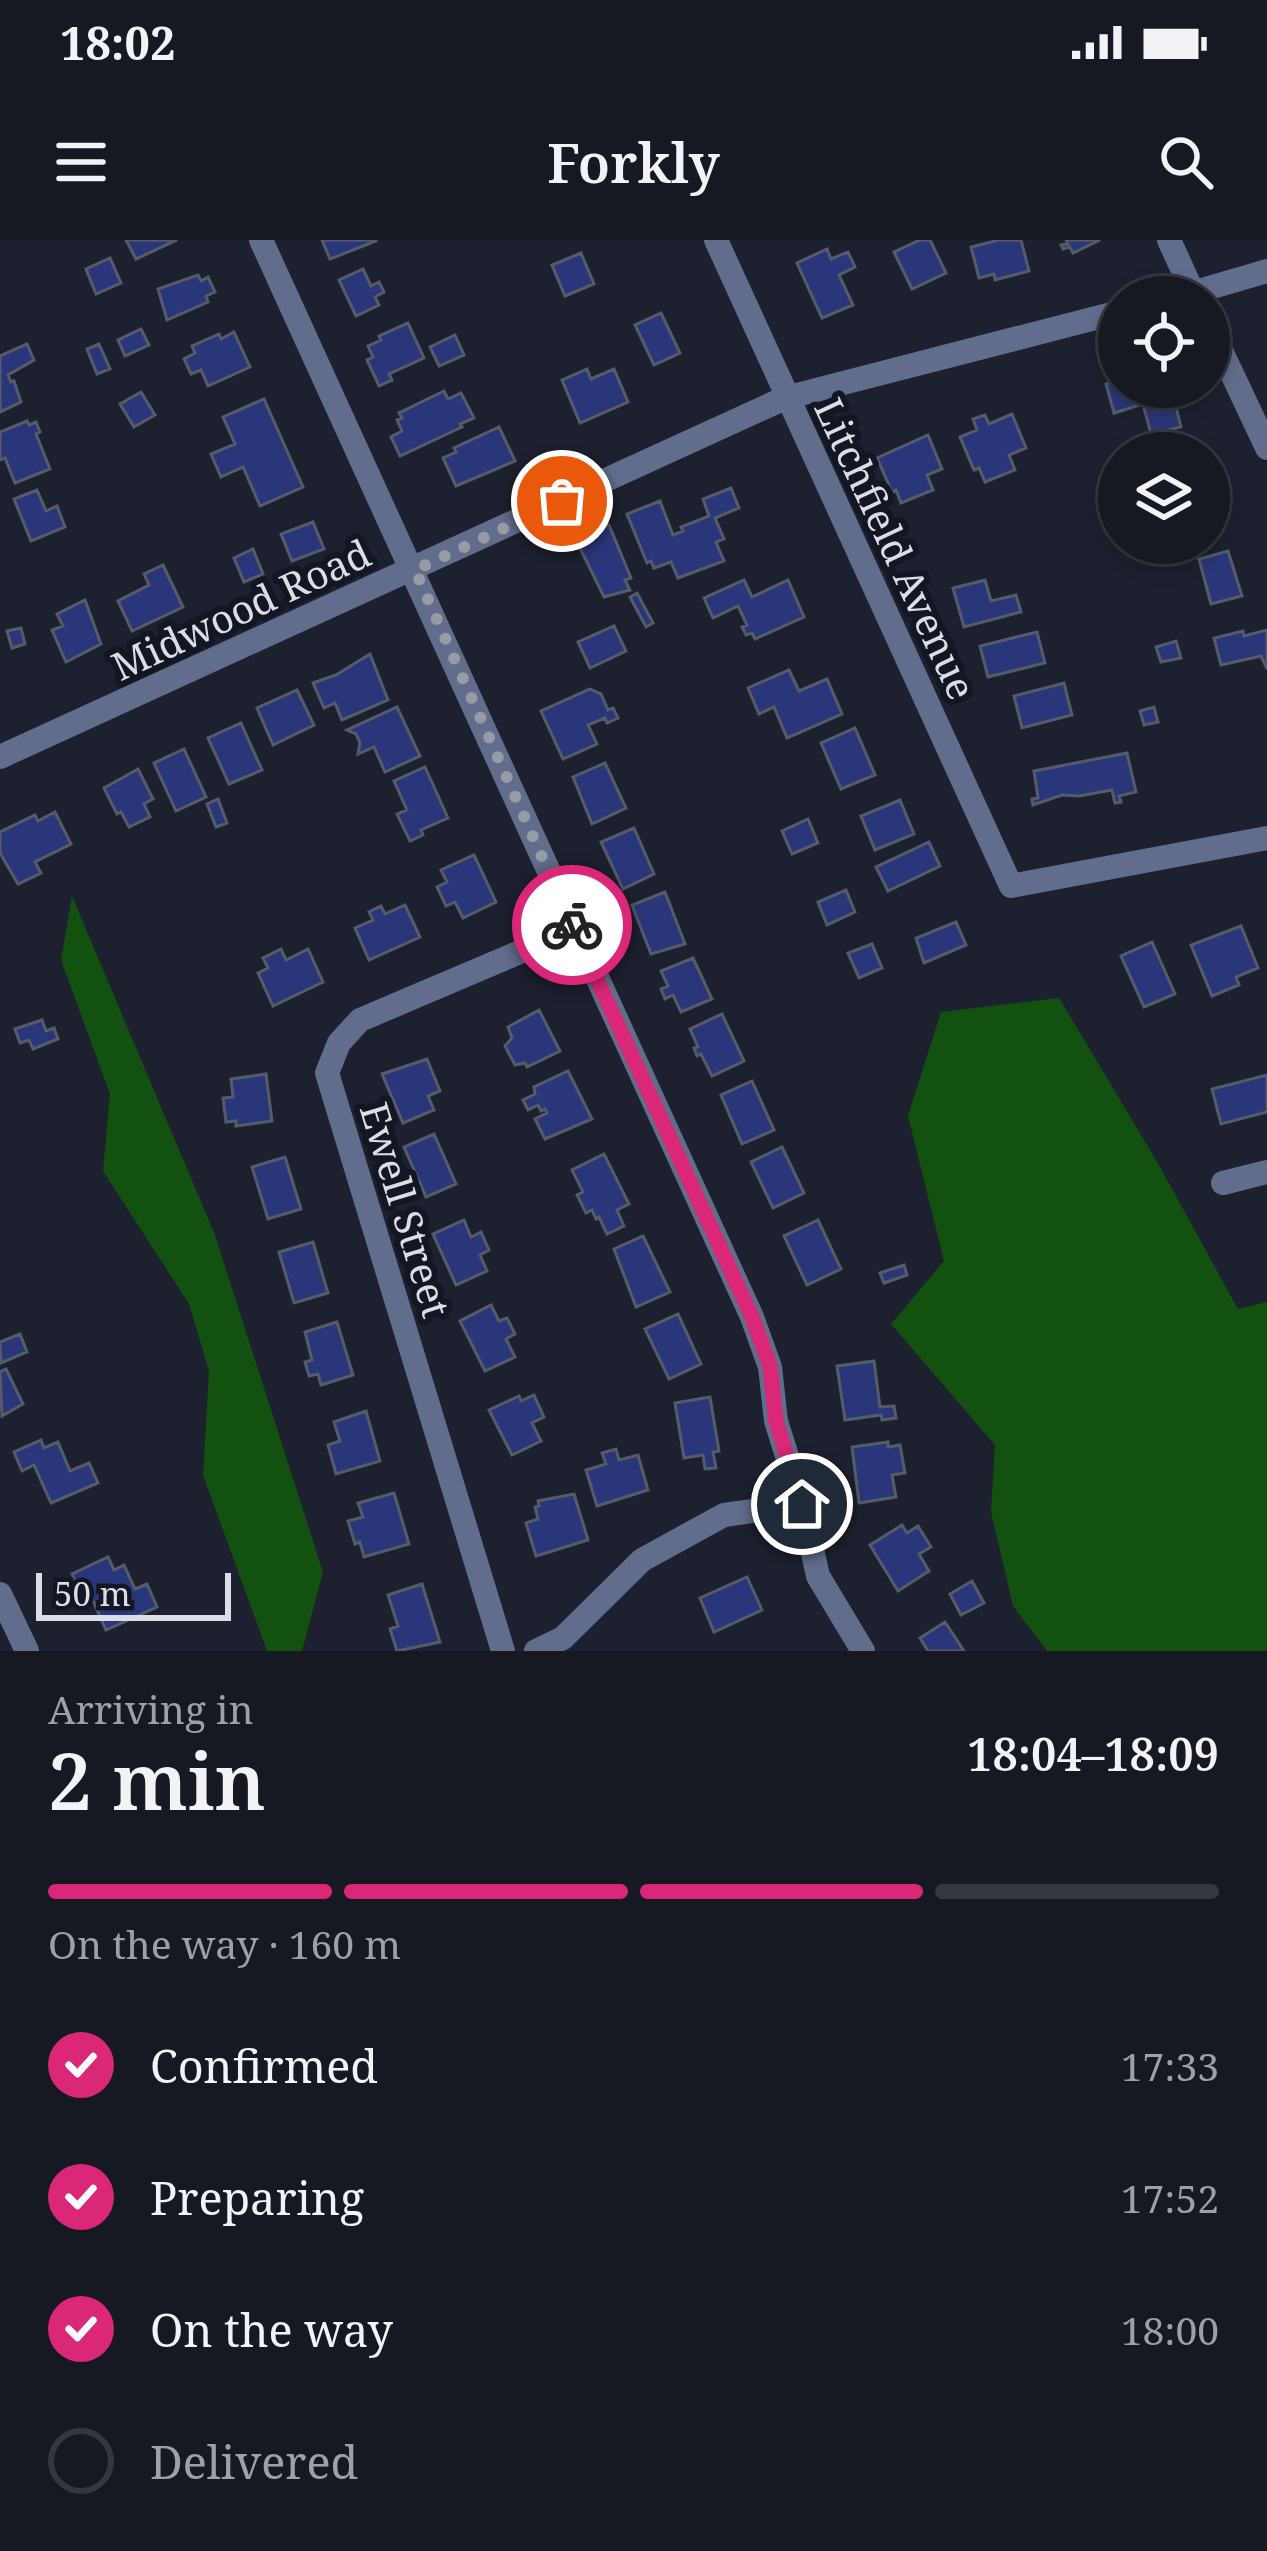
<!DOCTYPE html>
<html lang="en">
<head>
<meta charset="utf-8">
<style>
  body { margin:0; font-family:"Noto Serif",serif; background:#1f212a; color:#f1f3f6; height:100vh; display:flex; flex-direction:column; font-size:45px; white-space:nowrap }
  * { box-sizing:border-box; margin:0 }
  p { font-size:39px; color:#9ea0a5 }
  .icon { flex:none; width:66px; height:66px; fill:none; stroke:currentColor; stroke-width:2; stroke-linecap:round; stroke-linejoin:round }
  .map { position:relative; height:1411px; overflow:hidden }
  .sheet { display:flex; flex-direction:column; background:#161822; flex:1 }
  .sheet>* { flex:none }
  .tools { position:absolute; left:1098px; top:36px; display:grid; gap:24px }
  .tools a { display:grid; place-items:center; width:132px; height:132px; border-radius:50%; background:#161822; box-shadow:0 6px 18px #0003,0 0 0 3px #353740; font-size:60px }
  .scale { position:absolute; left:36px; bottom:30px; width:195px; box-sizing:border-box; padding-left:12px; border:6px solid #dbdde7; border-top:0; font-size:33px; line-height:42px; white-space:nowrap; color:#dbdde7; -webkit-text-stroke:9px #131724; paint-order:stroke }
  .pin { position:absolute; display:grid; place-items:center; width:102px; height:102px; color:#fff; margin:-51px; border:6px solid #fff; border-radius:50%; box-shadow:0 3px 12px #0007 }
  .courier { position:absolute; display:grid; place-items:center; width:120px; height:120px; margin:-60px; border:9px solid #db2777; border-radius:50%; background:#fff; color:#222; box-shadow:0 3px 15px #0007 }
  .summary em { font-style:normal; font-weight:600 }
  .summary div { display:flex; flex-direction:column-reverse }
  .summary { display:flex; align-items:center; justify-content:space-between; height:204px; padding:0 48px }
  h1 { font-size:78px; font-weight:600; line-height:90px }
  .bar { display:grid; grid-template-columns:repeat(4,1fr); gap:18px 12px; align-content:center; height:144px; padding:0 48px }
  .bar i { height:15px; border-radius:9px; background:#353740 }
  .bar .selected { background:#db2777 }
  .bar p { grid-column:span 4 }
  ol { padding:0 48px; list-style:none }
  li { display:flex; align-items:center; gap:36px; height:132px }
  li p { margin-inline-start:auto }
  li .icon { padding:12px; border-radius:50%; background:#db2777; color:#fff; stroke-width:4 }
  li:last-child { color:#9ea0a5 }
  li i { width:66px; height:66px; border:6px solid #353740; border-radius:50% }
  .status { display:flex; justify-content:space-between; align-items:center; height:84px; padding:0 60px; background:#161822; direction:ltr }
  .status svg { height:33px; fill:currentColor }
  header { display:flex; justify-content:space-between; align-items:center; height:156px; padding:0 48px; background:#161822; font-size:54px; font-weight:600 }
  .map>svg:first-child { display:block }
  .green { fill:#135110 }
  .building { fill:#2a367a; stroke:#565b6a; stroke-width:3 }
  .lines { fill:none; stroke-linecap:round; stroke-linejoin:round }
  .minor { stroke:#626c8c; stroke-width:24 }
  .tertiary { stroke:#626c8c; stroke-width:24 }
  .done { stroke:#989ba6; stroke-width:12; stroke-dasharray:0 21.6 }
  .route { stroke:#db2777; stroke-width:15 }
  .labels { text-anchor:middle; stroke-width:12; stroke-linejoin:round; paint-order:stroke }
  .street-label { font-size:39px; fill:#dbdde7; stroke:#131724 }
</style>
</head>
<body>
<div class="status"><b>18:02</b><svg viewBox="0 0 49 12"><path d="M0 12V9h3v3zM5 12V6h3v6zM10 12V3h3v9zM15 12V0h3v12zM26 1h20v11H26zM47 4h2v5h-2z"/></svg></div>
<header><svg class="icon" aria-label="menu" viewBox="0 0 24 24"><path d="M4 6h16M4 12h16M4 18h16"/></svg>Forkly<svg class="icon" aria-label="search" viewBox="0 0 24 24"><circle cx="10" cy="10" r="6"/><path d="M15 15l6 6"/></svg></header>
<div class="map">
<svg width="1267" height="1411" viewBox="0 0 1267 1411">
  <rect width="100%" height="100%" fill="#1d202e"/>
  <path class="green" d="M72,656L215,995L323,1332L302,1411H267L203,1235L209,1131L189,1064L103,931L110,854L61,720Z
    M1059,758L1159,925L1238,1069L1267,1062V1411H1047L1013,1366L991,1272L995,1205L891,1084L944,1021L908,876L941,772Z"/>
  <path class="building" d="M126,0H177L136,19Z
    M322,0H376V1L330,19Z
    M920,0H930L946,33L912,49L894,12Z
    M999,0H1021L1029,31L995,40L994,34L979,38L971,7Z
    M1066,0H1100L1073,13L1070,7L1063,9L1061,5L1068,4Z
    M827,9L831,19L848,12L855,27L839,35L853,65L822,78L797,23Z
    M581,13L594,44L565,56L552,25Z
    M110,18L121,43L96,54L86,29Z
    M363,29L371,46L379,42L384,52L375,57L379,65L356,76L339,40Z
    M198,35L201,41L208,37L215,52L206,56L208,62L167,80L158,49Z
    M661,73L680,113L654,125L635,85Z
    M408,83L424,118L389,134L392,140L379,146L367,120L373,117L368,106L381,100L379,96Z
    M141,89L149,105L125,116L118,100Z
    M234,92L250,127L208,146L201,130L191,134L184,119L195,113L192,106L219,94L221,99Z
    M455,95L464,115L439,126L430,107Z
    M27,104L34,120L8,135L11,142L14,141L21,162L0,172V116Z
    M99,104L110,129L97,134L87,109Z
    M587,129L591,139L614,129L628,162L580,183L562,140Z
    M1119,141V147H1171L1181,187L1151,194L1143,164L1114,173L1106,144Z
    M444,151L448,159L461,153L474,178L460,184L462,187L400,216L391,197L402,191L397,180L402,178L399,173Z
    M141,152L155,175L134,187L120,164Z
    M264,159L303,247L260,266L243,227L221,237L211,214L235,204L223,177Z
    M1012,174L1026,208L1009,215L1015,230L985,242L979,228L974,230L960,197L977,190L973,179L985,175L989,184Z
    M27,181L29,185L36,182L40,192L36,194L50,229L15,243L5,218L0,220V192Z
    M499,187L515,221L456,246L443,218L456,212L454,208Z
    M928,195L942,229L927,235L933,250L901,263L896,250L892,252L877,218Z
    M731,248L739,268L715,278L724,299L716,302L724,321L678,338L671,322L654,328L651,321L647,323L627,274L660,261L673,295L683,291L681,287L709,276L703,259Z
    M37,250L46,271L57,266L65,287L31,301L14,259Z
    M313,282L324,309L292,321L281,294Z
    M609,285L631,338L625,340L630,350L604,357L576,300Z
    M253,309L263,334L244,342L234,318Z
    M1228,311L1242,356L1211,364L1199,319Z
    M163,325L183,367L132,391L118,361L149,345L144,334Z
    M744,340L752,357L788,340L804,377L755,399L752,393L746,395L742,387L747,385L738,366L713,378L704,358Z
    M985,340L991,361L1016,355L1021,372L964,387L953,348Z
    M637,353L653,383L646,387L630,357Z
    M85,360L101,404L66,422L52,390L63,386L57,374Z
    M614,386L626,411L590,428L578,402Z
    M21,388L25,404L12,408L7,391Z
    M1267,390V429L1261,416L1221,425L1214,398L1243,391L1244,396Z
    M1037,392L1045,423L988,437L980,406Z
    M1176,401L1181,418L1161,422L1156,407Z
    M370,414L388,460L342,480L335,463L324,468L313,443L336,435Z
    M789,430L799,451L827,439L842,474L787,498L774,467L759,474L748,448Z
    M1064,443L1072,475L1022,488L1014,456Z
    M590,449L601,454L608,470L613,468L618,478L607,483L605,478L588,485L597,504L563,519L541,471Z
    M297,450L314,485L273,505L257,468Z
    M397,467L420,516L385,532L374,507L358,514L360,503L356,494L347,490Z
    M1154,467L1158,482L1144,485L1140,471Z
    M241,483L262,530L229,544L208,498Z
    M855,488L875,535L841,549L821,503Z
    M184,509L206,557L176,571L154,523Z
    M1127,513L1136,552L1119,556L1121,562L1115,563L1112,550L1079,556L1062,555L1033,565L1032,559L1038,558L1034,531Z
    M605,523L626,568L592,584L573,537Z
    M425,527L448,578L421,590L423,595L410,601L397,574L407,570L394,541Z
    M138,529L153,559L144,564L150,577L129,587L121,572L117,574L104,548Z
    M218,559L227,583L216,587L207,564Z
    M900,560L914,594L875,610L861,576Z
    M55,572L71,604L35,622L41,633L18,644L0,613V592L35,575L38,581Z
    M808,579L818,603L792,614L782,591Z
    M634,588L654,634L623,649L601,602Z
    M929,602L940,626L888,651L876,627Z
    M474,615L496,662L463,678L455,662L446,666L437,647L447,642L441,630Z
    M846,650L855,672L827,685L818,662Z
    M665,652L685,704L651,714L632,665Z
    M405,665L420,697L369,720L355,688L373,680L369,672L381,666L385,674Z
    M956,682L966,705L924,723L916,698Z
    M1241,686L1258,728L1236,737L1239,745L1212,756L1191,705Z
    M1152,702L1175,754L1144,767L1121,716Z
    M872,704L882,728L859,738L848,713Z
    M281,709L286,720L308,709L323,742L273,766L258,733L268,728L263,718Z
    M693,718L712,759L681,772L673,755L665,759L661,749L668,746L661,731Z
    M539,770L560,811L527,827L525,823L515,825L505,806L512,798L508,787Z
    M722,774L744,821L712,836L701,814L697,816L694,808L698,807L690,789Z
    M42,780L46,791L54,788L58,799L33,809L29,800L20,803L15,789Z
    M427,819L440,851L428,856L434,870L403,883L382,834Z
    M568,831L592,879L545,899L535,879L547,873L545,869L541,871L538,865L528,870L523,860L535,854L534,847Z
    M266,834L272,881L236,886V881L226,882L223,858L233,857L231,839Z
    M1267,835V872L1221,884L1212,849Z
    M752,841L774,890L742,904L721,855Z
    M434,894L456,944L426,957L404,907Z
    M782,907L804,953L773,968L751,922Z
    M604,914L629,964L617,970L624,986L607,994L599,977L596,979L592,970L586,973L577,955L583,952L572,930Z
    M285,917L301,969L268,979L252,927Z
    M464,980L471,997L481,992L489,1010L480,1015L487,1031L456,1045L433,994Z
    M818,980L841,1029L807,1045L784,996Z
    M643,996L670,1052L636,1067L614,1009Z
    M313,1002L328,1053L294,1063L279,1012Z
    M904,1025L907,1035L884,1043L880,1033Z
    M491,1065L499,1081L507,1078L515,1094L506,1099L515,1117L485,1131L460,1081Z
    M678,1074L701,1124L669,1139L645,1089Z
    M337,1082L353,1135L321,1145L318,1134L309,1136L305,1122L312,1120L305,1092Z
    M20,1094L27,1112L1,1123L0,1102Z
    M874,1121L880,1167L894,1166L896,1178L882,1180L881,1175L845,1180L837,1126Z
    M6,1129L23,1164L2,1176L0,1132Z
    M534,1155L544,1177L532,1183L541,1201L512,1215L489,1170L519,1156L521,1161Z
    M710,1157L719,1211L713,1212L716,1228L705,1229L703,1215L684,1218L675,1163Z
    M366,1171L380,1221L336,1234L328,1205L340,1201L334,1182Z
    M41,1200L44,1208L58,1202L70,1231L89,1223L98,1243L51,1263L34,1225L22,1231L14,1212Z
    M888,1202V1207L900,1205L905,1233L892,1235L896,1257L859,1263L852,1207Z
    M616,1209L619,1220L638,1215L648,1250L597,1266L586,1230L606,1224L602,1213Z
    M394,1253L409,1304L364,1317L360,1302L355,1304L348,1281L363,1277L358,1263Z
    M574,1254L588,1300L536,1316L526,1283L538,1279L535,1267L539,1266L538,1261Z
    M902,1285L907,1293L918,1286L931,1307L919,1314L929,1331L898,1351L870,1305Z
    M108,1317L114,1330L124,1325L135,1349L147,1344L157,1367L106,1390L90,1354L82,1357L72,1334Z
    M747,1337L762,1370L714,1392L700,1358Z
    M972,1341L984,1363L961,1375L950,1354Z
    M422,1344L440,1402L397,1411L390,1389L398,1386L388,1355Z
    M945,1382L964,1411H928L920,1398Z"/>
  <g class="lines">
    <path class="minor" d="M261,0L752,1077L770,1127L776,1181L802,1264L818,1336L863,1411
      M716,0L1011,646L1267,598
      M1169,0L1195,57
      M1178,57L1267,31
      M1209,85L1267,208
      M0,517L785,158L1119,72
      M1223,943L1267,932
      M503,1411L327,833L339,803L360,780L574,689
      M536,1411L563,1398L642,1320L724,1275L802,1264"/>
    <path class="tertiary" d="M0,1354L27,1411"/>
  </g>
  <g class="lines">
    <path class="done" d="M562,261L415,330L572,685"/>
    <path class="route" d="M572,685L752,1077L770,1126L776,1181L802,1264"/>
  </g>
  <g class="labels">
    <g class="street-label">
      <text transform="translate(895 309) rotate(65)" y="14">Litchfield Avenue</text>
      <text transform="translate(241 370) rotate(-25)" y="14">Midwood Road</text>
      <text transform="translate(405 970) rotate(73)" y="14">Ewell Street</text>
    </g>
  </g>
</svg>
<div class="tools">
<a><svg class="icon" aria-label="locate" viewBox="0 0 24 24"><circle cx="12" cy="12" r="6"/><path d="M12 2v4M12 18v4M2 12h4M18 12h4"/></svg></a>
<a><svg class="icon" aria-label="layers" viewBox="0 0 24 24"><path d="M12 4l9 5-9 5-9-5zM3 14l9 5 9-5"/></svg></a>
</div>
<div class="scale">50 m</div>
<div class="pin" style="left:562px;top:261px;background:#ea580c"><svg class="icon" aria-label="bag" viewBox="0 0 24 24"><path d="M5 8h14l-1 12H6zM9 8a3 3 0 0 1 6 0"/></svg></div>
<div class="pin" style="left:802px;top:1264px;background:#1f2937"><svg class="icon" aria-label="home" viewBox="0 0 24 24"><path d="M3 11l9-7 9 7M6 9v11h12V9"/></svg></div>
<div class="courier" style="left:572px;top:685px"><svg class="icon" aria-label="bike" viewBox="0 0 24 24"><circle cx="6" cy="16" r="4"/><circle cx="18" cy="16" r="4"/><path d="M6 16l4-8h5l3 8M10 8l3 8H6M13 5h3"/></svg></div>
</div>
<section class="sheet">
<div class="summary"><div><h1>2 min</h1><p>Arriving in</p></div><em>18:04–18:09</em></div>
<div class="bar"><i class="selected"></i><i class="selected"></i><i class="selected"></i><i></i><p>On the way · 160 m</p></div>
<ol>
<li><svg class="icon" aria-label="check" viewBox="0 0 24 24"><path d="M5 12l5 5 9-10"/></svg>Confirmed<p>17:33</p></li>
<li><svg class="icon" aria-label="check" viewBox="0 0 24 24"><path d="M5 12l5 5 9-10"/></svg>Preparing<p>17:52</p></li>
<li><svg class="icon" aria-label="check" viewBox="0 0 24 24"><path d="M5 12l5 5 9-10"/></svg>On the way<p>18:00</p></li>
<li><i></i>Delivered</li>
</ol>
</section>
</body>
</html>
